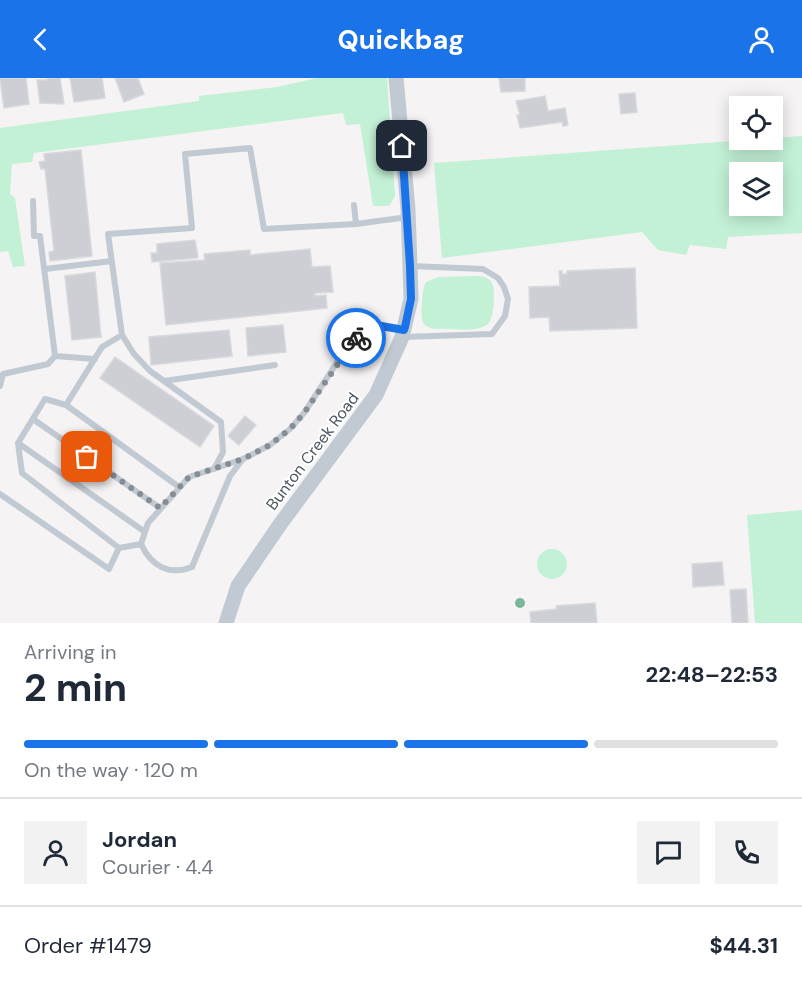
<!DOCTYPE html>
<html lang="en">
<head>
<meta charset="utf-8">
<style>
  body { margin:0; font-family:"DM Sans",sans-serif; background:#f2f2f3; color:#1f2937; height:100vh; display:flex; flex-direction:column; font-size:22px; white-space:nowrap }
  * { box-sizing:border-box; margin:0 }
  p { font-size:20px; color:#747a83 }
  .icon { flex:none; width:33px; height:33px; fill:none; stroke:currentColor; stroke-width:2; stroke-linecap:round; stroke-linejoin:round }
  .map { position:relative; height:545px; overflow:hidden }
  .side { display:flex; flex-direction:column; background:#fff; flex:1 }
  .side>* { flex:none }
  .fabs { position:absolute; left:729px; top:18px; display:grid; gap:12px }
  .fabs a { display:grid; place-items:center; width:54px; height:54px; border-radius:0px; background:#fff; box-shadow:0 3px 15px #0003; font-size:30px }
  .pin { position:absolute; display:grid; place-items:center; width:51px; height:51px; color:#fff; margin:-26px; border-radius:12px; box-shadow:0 3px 9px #0006 }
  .courier { position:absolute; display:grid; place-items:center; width:60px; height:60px; margin:-30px; border:4px solid #1a73e8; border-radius:50%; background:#fff; color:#222; box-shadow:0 2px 8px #0007 }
  .overview em { font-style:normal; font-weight:700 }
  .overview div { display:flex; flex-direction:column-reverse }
  .overview { display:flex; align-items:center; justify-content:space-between; height:102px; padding:0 24px }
  h1 { font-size:39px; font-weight:700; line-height:45px }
  .bar { display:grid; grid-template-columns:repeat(4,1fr); gap:9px 6px; align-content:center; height:72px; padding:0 24px }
  .bar i { height:8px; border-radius:4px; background:#e0e1e3 }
  .bar .current { background:#1a73e8 }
  .bar p { grid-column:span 4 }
  .line { display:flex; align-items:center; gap:15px; padding:0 24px; border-top:2px solid #e0e1e3 }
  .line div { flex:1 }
  .round { display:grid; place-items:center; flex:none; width:63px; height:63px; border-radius:0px; background:#f2f2f3 }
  header { display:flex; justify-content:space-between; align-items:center; height:78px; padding:0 24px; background:#1a73e8; color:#fff; font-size:27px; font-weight:700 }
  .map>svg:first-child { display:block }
  .green { fill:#c3f1d5; fill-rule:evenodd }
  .building { fill:#cdcfd5; stroke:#d7d9de; stroke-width:1.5 }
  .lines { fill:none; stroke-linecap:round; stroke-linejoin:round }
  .service { stroke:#c1cad2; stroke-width:6 }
  .tertiary { stroke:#c1cad2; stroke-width:15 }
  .tree { fill:#7bb799 }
  .done { stroke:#868d94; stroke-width:6; stroke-dasharray:0 10.8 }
  .route { stroke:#1a73e8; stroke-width:8 }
  .labels { text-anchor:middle; stroke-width:4.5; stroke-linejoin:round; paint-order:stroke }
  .street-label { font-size:16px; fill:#4a5661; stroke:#fff }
</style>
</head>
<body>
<header><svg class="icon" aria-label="back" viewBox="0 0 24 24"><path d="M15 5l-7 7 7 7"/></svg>Quickbag<svg class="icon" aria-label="person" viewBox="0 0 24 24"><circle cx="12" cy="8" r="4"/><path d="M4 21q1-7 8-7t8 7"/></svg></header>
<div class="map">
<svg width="802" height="545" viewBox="0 0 802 545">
  <rect width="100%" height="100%" fill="#f5f3f3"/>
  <path class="green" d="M317,0H387L395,118L389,128H373L360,46L346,47L343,35L34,75L32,84L12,86L10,116L15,120L25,188L13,189L8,173L0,174V50L199,23V18L277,9Z
    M802,58V155L728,159L726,171L690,167L686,177L658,172L642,154L442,180L434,85ZM772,94V128H740V94Z
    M480,198C485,199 490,201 492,205C496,213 494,242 487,247C474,255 452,250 438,251C419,251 421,238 422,223C423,216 423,210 426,204L439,199Z
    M802,432V545H755L747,437Z
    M537 486a15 15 0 1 1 30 0a15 15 0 1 1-30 0Z"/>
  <path class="building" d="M0,0H26L29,26L4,30Z
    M47,0H60L64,26L40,25L37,2H48Z
    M70,0H102L105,20L74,24Z
    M115,0H138L144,16L124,24Z
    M499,0H525V13L501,14Z
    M635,15L637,34L621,36L619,16Z
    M545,18L548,33L565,30L568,47L563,48L562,44L520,50L517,37H520L516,23Z
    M81,72L92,178L50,183L49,174L54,173L45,91H41L39,84L45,83L44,76Z
    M195,162L198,179L196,180L152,184L151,175H157V166Z
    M310,171L312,189L330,188L333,214L315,215V218L326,217L327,230L166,247L160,185L205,182L204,176L250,172V177Z
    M635,190L637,250L550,253L549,239L530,240L529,209L560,208L559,193H562V196H567V193Z
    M95,194L101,259L72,262L65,198Z
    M283,247L286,274L248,278L246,250Z
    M229,252L232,278L151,287L149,259Z
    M115,279L214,348L200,369L100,300Z
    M245,338L256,347L239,367L228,358Z
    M722,484L724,507L693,509L692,486Z
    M746,511L748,545H732L730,512Z
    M595,525L597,545H531L530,534L557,531L556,528Z"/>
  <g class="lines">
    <path class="service" d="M354,127L356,146L408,139
      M356,146L264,151L250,70L185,76L192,150L108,156L122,257L102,269L66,327L45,321L18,365L22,395L119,470L141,466C151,488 169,498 192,489L230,398L243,381L270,367L290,351L304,335L338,283L359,256L371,246L402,252
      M45,191L112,183
      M122,257L134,276L150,293L221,344L223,374L214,391
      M403,259L492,256L505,238L508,221L504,209L498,200L483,191L411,188
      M55,278L95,281
      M164,303L275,287
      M0,308L3,296L48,286L55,278L40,158H34L33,123
      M66,327L179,409
      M33,341L160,430
      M18,365L145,454
      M0,416L109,491L119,470
      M141,466L148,445L189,399L243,381"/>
    <path class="tertiary" d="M226,545L238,508L281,445L376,317L402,259L411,221L410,188L408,131L396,0"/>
  </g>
  <circle class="tree" cx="520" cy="525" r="5"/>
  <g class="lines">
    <path class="done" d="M87,379L160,430L189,399L243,381L270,367L290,351L304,335L356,260"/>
    <path class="route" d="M356,260L370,246L404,252L405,249L411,221L410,188L402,68"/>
  </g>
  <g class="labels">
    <g class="street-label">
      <text transform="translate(312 373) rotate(-53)" y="6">Bunton Creek Road</text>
    </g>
  </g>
</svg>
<div class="fabs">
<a><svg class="icon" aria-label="locate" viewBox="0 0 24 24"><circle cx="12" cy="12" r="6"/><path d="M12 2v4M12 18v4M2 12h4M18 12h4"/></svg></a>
<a><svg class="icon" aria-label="layers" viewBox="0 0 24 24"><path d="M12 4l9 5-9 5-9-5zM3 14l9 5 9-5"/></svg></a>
</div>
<div class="pin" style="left:87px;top:379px;background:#ea580c"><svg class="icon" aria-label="bag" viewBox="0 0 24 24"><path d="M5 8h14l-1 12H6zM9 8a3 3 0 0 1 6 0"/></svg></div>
<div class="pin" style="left:402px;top:68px;background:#1f2937"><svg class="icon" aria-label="home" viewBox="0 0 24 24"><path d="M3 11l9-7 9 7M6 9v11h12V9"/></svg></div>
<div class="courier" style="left:356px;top:260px"><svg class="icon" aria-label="bike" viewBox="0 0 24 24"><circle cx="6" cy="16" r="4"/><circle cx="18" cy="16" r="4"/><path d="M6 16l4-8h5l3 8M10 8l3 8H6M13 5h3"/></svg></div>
</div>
<section class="side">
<div class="overview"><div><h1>2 min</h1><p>Arriving in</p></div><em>22:48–22:53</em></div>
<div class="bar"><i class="current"></i><i class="current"></i><i class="current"></i><i></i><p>On the way · 120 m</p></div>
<div class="line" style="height:108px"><a class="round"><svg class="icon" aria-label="person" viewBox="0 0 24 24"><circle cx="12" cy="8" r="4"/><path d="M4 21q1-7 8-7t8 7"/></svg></a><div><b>Jordan</b><p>Courier · 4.4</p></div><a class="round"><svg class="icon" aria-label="chat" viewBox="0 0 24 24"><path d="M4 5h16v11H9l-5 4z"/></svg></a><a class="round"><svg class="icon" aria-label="phone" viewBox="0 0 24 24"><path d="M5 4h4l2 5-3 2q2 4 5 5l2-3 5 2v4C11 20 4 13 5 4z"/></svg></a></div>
<div class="line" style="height:78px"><div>Order #1479</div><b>$44.31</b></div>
</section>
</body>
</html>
